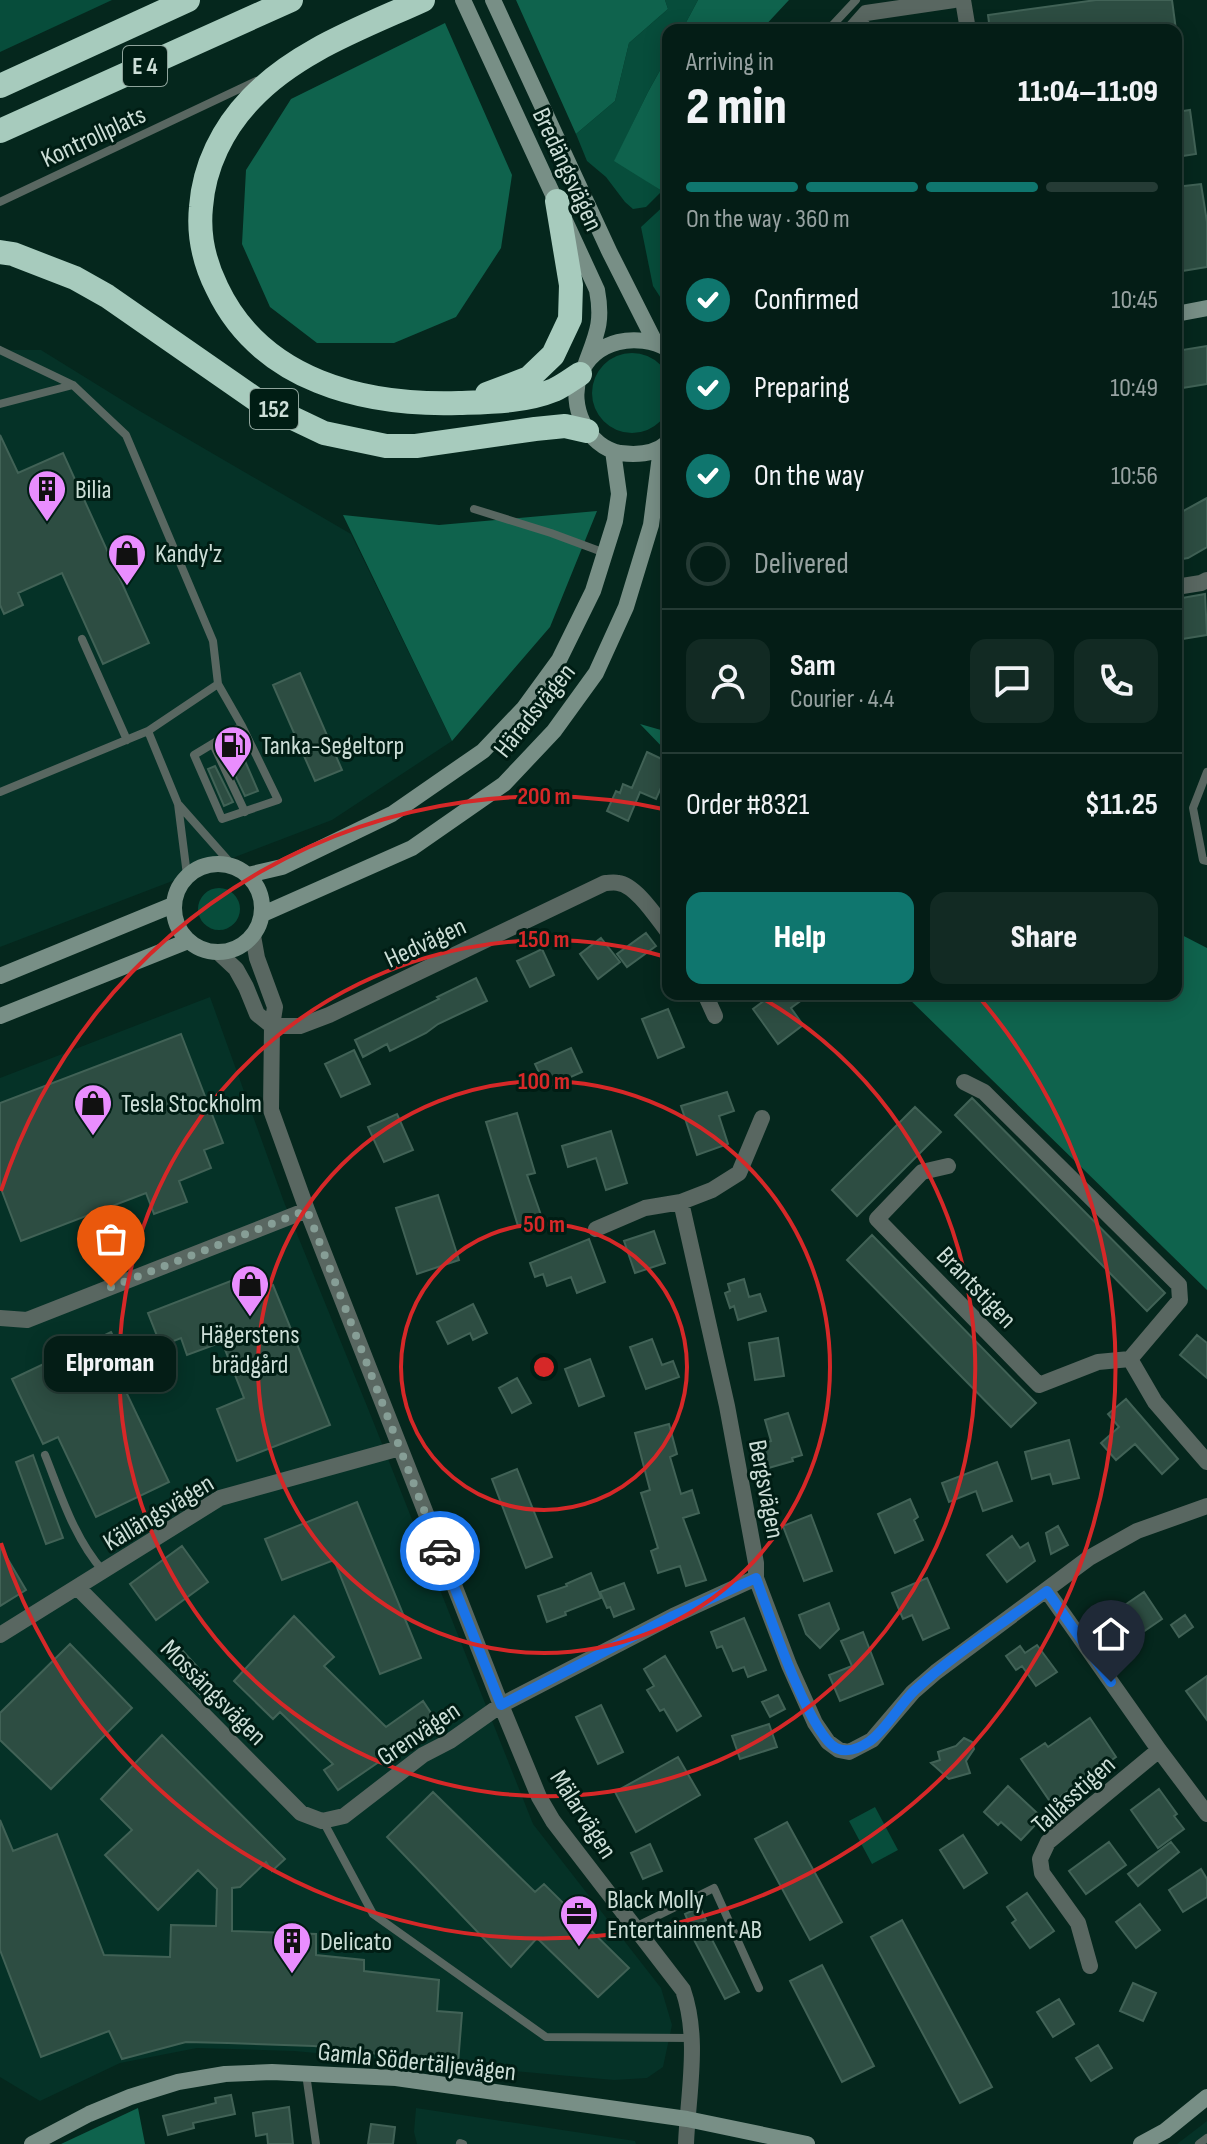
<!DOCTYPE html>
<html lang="en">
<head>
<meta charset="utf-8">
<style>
  body { margin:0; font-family:"Sofia Sans Condensed",sans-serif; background:#122a23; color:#f1f3f6; height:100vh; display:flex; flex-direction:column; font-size:30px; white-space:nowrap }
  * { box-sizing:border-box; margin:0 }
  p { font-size:26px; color:#97a2a1 }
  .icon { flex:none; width:44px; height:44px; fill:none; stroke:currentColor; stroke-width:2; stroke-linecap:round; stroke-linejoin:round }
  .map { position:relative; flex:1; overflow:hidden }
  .drawer { position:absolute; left:662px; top:24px; width:520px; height:976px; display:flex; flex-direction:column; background:#041d16; border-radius:16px; box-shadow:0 4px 20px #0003,0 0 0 2px #253b35 }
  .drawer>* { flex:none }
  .pin { position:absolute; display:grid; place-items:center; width:68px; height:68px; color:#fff; margin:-82px -34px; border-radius:50% 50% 50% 0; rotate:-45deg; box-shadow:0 0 8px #0007 }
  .pin .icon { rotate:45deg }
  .courier { position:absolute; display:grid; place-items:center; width:80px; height:80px; margin:-40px; border:6px solid #1a73e8; border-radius:50%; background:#fff; color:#222; box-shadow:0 2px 10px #0007 }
  .bubble { position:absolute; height:56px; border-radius:16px; background:#041d16; box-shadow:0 4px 20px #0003,0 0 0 2px #253b35; font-size:26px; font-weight:800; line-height:56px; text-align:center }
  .headline em { font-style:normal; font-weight:800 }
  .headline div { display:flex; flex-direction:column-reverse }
  .headline { display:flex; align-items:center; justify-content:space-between; height:136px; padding:0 24px }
  h1 { font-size:52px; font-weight:800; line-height:60px }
  .bar { display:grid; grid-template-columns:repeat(4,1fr); gap:12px 8px; align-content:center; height:96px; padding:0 24px }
  .bar i { height:10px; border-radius:6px; background:#253b35 }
  .bar .active { background:#0f766e }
  .bar p { grid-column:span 4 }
  .line { display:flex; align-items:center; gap:20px; padding:0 24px; border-top:2px solid #253b35 }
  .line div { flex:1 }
  .round { display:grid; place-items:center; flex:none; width:84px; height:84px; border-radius:16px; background:#122a23 }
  ol { padding:0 24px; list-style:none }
  li { display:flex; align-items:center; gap:24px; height:88px }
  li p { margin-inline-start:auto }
  li .icon { padding:8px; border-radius:50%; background:#0f766e; color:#fff; stroke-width:4 }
  li:last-child { color:#97a2a1 }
  li i { width:44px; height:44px; border:4px solid #253b35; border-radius:50% }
  .primary-button { display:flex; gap:16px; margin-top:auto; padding:16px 24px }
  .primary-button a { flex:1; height:92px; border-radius:16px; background:#0f766e; color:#fff; font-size:32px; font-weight:800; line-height:92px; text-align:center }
  .primary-button a+a { background:#122a23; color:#f1f3f6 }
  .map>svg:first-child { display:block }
  .built { fill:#053227 }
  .green { fill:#074d3b }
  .forest { fill:#0f634d }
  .building { fill:#2d4d42; stroke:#416256; stroke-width:2 }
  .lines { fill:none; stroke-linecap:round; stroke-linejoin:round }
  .lane { stroke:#596761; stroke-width:8 }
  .street { stroke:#596761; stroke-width:16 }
  .secondary { stroke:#788f86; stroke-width:16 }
  .highway { stroke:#a7cbbd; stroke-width:24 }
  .done { stroke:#869e96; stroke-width:8; stroke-dasharray:0 14.4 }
  .route { stroke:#1a73e8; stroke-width:10 }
  .ring { fill:none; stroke:#d62828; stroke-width:4 }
  .labels { text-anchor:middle; stroke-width:6; stroke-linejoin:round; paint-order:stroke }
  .shield { fill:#001d14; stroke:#8fa49c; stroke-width:2 }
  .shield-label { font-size:24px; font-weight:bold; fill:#ccded7 }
  .street-label { font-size:26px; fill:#ccded7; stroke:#001d14 }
  .poi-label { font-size:26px; fill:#ccded7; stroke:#001d14; text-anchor:start }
  .centre { fill:#d62828; stroke:#001d14; stroke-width:4 }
  .ring-label { font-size:24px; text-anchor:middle; font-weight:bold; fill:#d62828; stroke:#001d14; stroke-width:6; stroke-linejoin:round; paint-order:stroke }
</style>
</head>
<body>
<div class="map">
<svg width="1207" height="2144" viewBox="0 0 1207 2144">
  <rect width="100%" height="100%" fill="#05271d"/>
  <path class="built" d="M0,350H41L138,410L351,534L452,741L332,820L0,947Z
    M210,997L284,1202L369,1411L533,1824L661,1988L672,2025L663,2067L647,2078L614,2080L294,2051L197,2048L120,2063L40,2101L0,2077V1078Z
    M416,2108L635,2141L636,2144H417L414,2132Z
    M1207,2121V2144H1177Z"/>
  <path class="green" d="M0,0H112L0,52Z
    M665,0H698L682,30H668V56L648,92L615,160L662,191L646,207L633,209L625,202L606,177L587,161L576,134L615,101L629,43L668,9Z
    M668,202V309L653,286L641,227Z
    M592 393a40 40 0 1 1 80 0a40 40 0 1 1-80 0Z
    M198 909a21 21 0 1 1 42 0a21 21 0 1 1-42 0Z
    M875,1807L898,1850L872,1864L849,1821Z"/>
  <path class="forest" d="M516,0H665L668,9L629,43L615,101L576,134Z
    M698,0H789L761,30H682Z
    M445,23L512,175L501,248L456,317L394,343H317L270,307L242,244L246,170L291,99Z
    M668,56V185L662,191L614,161L648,92Z
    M597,511L550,627L452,741L343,515L439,525Z
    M640,724L668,732V753Z
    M1176,932L1207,948V1290L904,994H1176Z
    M138,2108L145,2144H61Z"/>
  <path class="building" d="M1096,0H1172L1176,30H990L988,15Z
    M1190,110L1196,154L1176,157V112Z
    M1201,184L1207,222V267L1176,272V187Z
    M1207,346V384L1176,389V351Z
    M0,435L18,473L63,453L149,643L103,664L62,573L18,593L23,605L4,614L0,605Z
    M1207,498V547L1188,558L1176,560V515Z
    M1205,594L1207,635L1176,640V599Z
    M300,673L342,770L315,781L273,685Z
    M647,752L668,762V772L656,799L640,792L628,821L607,811L616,791L620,793L623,784L632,788Z
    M242,754L258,791L245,796L228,760Z
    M215,766L233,802L224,806L208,769Z
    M646,933L656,946L627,967L617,954Z
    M601,938L620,962L598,979L580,954Z
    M542,949L554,975L530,987L517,961Z
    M476,978L487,1001L438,1024L426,1033L390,1051L387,1044L363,1057L355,1040L439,999L437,997Z
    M773,994H810L791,1008L803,1025L778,1044L753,1009Z
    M668,1009L684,1047L658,1058L642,1019Z
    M181,1034L223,1143L204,1150L211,1168L179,1181L187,1202L154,1214L146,1193L21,1241L0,1186V1103Z
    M571,1048L582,1072L546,1088L535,1064Z
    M354,1050L370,1084L341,1097L325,1064Z
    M727,1092L734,1111L719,1116L728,1144L697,1155L681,1106Z
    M972,1098L1165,1293L1147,1311L955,1115Z
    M915,1107L941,1132L857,1216L832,1190Z
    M517,1113L535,1173L527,1175L542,1218L518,1226L486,1122Z
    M397,1114L413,1150L384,1162L368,1127Z
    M611,1131L627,1183L606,1190L596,1158L568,1167L562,1146Z
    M438,1195L459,1260L417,1274L396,1208Z
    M654,1231L665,1263L635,1273L624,1241Z
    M872,1235L1036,1403L1011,1427L847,1260Z
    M589,1239L605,1282L577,1293L571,1277L547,1286L543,1274L535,1277L530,1263Z
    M241,1277L248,1294L273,1285L330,1425L237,1461L217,1409L244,1398L222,1342L187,1355L181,1338L161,1346L148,1313Z
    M744,1279L749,1297L760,1294L766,1311L738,1320L734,1306L730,1308L725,1293L730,1291L728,1284Z
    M473,1304L487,1333L473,1340L470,1333L448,1344L437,1322Z
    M111,1332L129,1370L118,1375L169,1482L96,1517L58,1437L43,1444L12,1379Z
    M1197,1335L1207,1343V1378L1180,1355Z
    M778,1338L784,1376L755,1380L749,1343Z
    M652,1339L662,1365L673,1361L679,1377L646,1389L630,1347Z
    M590,1359L604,1396L579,1406L565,1369Z
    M517,1378L531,1403L512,1413L499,1388Z
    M1126,1399L1178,1459L1162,1474L1135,1444L1116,1460L1101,1443L1119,1427L1108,1414Z
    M788,1413L802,1455L792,1458L793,1461L765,1469L758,1445L771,1441L765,1420Z
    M669,1424L677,1454L670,1457L681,1494L692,1490L699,1513L683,1518L706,1580L686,1586L680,1566L658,1573L651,1551L658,1548L641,1493L650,1490L635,1433Z
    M1069,1440L1079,1478L1053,1484L1050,1474L1032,1479L1025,1452Z
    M33,1455L63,1538L46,1544L16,1462Z
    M997,1462L1012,1501L983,1511L976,1491L949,1502L942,1483Z
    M517,1469L552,1557L526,1568L492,1479Z
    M910,1499L918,1517L914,1520L923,1540L895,1553L878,1514Z
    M357,1502L421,1658L380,1674L334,1560L282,1580L265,1539Z
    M811,1515L832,1571L804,1581L783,1526Z
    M1058,1526L1068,1545L1051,1554L1046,1533Z
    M1012,1536L1020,1548L1028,1543L1035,1561L1007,1582L987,1555Z
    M0,1546L26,1590L0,1606Z
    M182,1546L208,1582L156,1620L130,1584Z
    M591,1573L601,1598L565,1612L566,1615L547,1622L538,1596L567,1586L566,1584Z
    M927,1578L949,1628L923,1640L912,1615L903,1619L892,1593Z
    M624,1583L634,1609L614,1617L610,1607L607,1608L600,1592Z
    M1144,1592L1162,1619L1137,1636L1128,1623L1132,1621L1122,1607Z
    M829,1603L839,1629L820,1648L806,1634L799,1615Z
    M1185,1615L1193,1627L1179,1637L1171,1625Z
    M294,1616L334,1657L324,1666L386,1727L423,1701L437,1722L338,1790L324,1770L333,1764L280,1712L273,1719L234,1681Z
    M744,1618L766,1670L748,1677L744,1667L733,1671L722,1646L717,1648L711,1632Z
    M863,1632L883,1684L840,1701L829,1675L852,1666L841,1641Z
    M70,1644L132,1708L51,1789L0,1740V1713Z
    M1037,1645L1057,1672L1036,1686L1022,1666L1016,1670L1006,1656L1020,1646L1025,1653Z
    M181,1649L212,1683L200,1694L168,1660Z
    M665,1656L701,1716L677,1731L664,1709L660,1711L647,1690L654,1686L644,1669Z
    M1207,1676V1720L1186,1691Z
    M778,1695L785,1709L770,1717L762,1702Z
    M601,1705L623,1752L598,1764L576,1717Z
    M1090,1718L1116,1757L1051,1803L1021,1759L1045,1743L1048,1747Z
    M769,1724L777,1747L740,1759L732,1736Z
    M162,1735L285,1859L272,1871L266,1862L240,1887L232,1888V1931L316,1934V1955L364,1960V1971L439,1980L437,2011L462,2013L458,2064L314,2046L228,2043L186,2042L122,2059L109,2031L41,2057L0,1950V1820L13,1851L57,1834L104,1955L170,1957L171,1925L216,1926L217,1889L198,1870L158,1910L105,1855L132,1830L101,1799Z
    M964,1738L972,1742L974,1749L966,1761L970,1773L949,1779L931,1763L940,1760L938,1752L956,1746Z
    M678,1757L700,1795L636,1832L615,1792Z
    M1008,1786L1037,1813L1033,1816L1038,1822L1021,1840L1001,1822L998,1825L984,1812Z
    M1159,1789L1177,1814L1174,1816L1184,1829L1158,1848L1131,1810Z
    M433,1792L535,1892L544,1884L629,1968L598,1997L537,1938L511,1967L387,1837Z
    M787,1822L842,1922L810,1940L755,1839Z
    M963,1835L987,1873L964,1888L940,1850Z
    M1109,1842L1126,1865L1086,1894L1069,1871Z
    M1171,1842L1179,1852L1138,1886L1128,1874Z
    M650,1844L662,1871L643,1879L631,1853Z
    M1201,1869L1207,1879V1897L1183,1912L1169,1890Z
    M1027,1893L1054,1931L1030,1948L1012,1923L1016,1920L1007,1907Z
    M1140,1904L1160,1930L1136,1948L1116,1922Z
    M700,1907L706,1920L691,1928L685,1914Z
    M902,1920L992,2087L960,2103L871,1937Z
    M706,1928L739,1992L725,1999L692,1936Z
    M822,1965L874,2066L842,2082L790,1981Z
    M1133,1983L1156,1993L1143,2021L1120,2011Z
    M1059,1999L1074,2024L1053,2037L1037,2012Z
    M1098,2045L1112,2068L1091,2081L1076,2058Z
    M231,2095L235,2114L193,2123L194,2128L168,2135L163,2116L216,2103L215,2098Z
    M289,2107L293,2144H268L267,2134L256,2136L253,2113Z
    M371,2124L395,2127L393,2144H368Z"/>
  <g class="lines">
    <path class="lane" d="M828,30L856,0
      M0,202L256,81
      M0,350L73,385L126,435L213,641L218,684L148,731L178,804L187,875
      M0,404L73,385
      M474,509L551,533L605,553
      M82,639L127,740
      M218,684L242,726L278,800L222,819L194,755L242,726
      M213,744L245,812
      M1207,772L1193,808L1203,860L1207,861
      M0,792L148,731
      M179,805L233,866
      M45,1455C61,1495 74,1538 103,1571
      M323,1821L373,1914L546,2037L692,2038
      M635,1927L714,1888L759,1988
      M306,2074L316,2144
      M460,2143L463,2144
      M1199,2144L1207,2138"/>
    <path class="street" d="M963,0L968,30
      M851,30L866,13L954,0
      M1176,587L1201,583L1207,580
      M253,936L257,958L275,1007L272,1026L271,1110L307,1210L501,1705L539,1797L553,1821L683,1990C700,2039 688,2093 686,2144
      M220,954L236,969L246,987L257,1014L272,1026
      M705,994L715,1016
      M272,1026H300L329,1015L605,883C609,883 614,882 618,883C636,885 657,918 668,932
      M762,1118L739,1173L712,1190L681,1202L727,1406L756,1563V1578L789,1665L815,1723L828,1742L839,1750L849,1752L872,1740L913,1692L936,1672L1089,1558L1137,1531L1207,1506
      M948,1166L922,1172L877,1219L1039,1385L1098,1362L1130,1359L1180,1300L1179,1285L984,1092L964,1082
      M596,1229L645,1208L681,1202
      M0,1318L27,1320L307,1210
      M1130,1359L1155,1402L1207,1462
      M78,1588L301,1813L322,1821L344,1816L423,1755L450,1741L501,1705L673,1616L756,1578
      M1047,1591L1159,1750L1207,1814
      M0,1635L220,1498L400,1448
      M1090,1966L1078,1923L1042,1873L1040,1859L1048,1842L1159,1750"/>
    <path class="secondary" d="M463,0L597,290C603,322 597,333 586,363
      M493,0L610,253L655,342
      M1176,314L1207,308
      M667,443C655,454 636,455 620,453C587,446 568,406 580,375C594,339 638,332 668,349
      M174 908a44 44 0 1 1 88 0a44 44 0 1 1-88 0Z
      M248,875L282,867L392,814L483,751L524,708L559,660L593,591L615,521L619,494L613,451
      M263,914L412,848L504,784L554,731L596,673L626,607L651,525L661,448
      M0,976L173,905
      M0,1016L188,941
      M32,2144L89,2114L130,2097L178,2082L225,2074L272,2072L396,2078L687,2119L807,2144
      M1141,2144L1165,2131L1207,2097"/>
    <path class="highway" d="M423,0C364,27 296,51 251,99C223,128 204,166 201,207C198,236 204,262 217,288C261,381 364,406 459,403C490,402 525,402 554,390C563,386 572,379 580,374
      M0,86L188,0
      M0,131L291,0
      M0,252L13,254L75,278L107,296L261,403L324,433L386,446H416L535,429L565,426L587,431
      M487,394L529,378L553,355L570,319L571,285L557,201"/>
  </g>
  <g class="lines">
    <path class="done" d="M111,1287L307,1210L440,1551"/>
    <path class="route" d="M440,1551L501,1705L673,1616L756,1578C768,1611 809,1734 836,1748C848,1754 860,1748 870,1741C885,1731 900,1704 915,1690C954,1654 1003,1623 1047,1591L1111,1682"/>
  </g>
  <g class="ring">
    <circle cx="544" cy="1367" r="143"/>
    <circle cx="544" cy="1367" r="286"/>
    <path d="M755 994A428 428 0 1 1 666 957"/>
    <path d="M1 1191A571 571 0 0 1 668 810M978 996A571 571 0 1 1 1 1543"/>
  </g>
  <defs>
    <symbol id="building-pin" viewBox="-11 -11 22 30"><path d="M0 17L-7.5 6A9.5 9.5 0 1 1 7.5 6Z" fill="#e98dfe" stroke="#001d14"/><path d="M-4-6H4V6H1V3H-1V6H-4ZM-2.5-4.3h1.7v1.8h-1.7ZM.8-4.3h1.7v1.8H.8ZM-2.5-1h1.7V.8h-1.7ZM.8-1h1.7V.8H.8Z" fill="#111"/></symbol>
    <symbol id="shop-pin" viewBox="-11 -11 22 30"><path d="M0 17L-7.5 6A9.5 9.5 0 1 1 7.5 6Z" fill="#e98dfe" stroke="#001d14"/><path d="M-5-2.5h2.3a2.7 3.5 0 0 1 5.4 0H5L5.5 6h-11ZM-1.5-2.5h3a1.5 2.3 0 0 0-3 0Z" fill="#111"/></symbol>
    <symbol id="fuel-pin" viewBox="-11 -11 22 30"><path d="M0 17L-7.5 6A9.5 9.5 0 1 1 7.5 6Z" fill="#e98dfe" stroke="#001d14"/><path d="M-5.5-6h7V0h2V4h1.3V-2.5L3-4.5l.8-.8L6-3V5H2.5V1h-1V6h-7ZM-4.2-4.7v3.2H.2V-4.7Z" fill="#111"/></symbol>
    <symbol id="office-pin" viewBox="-11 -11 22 30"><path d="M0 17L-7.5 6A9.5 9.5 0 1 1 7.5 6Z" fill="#e98dfe" stroke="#001d14"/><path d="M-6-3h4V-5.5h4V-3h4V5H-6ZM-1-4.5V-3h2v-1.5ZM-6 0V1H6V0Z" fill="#111"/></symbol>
  </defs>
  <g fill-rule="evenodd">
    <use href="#building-pin" x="25" y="467" width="44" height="60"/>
    <use href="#shop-pin" x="105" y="531" width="44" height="60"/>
    <use href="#fuel-pin" x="211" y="723" width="44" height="60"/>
    <use href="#shop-pin" x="71" y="1081" width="44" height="60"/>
    <use href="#shop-pin" x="228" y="1262" width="44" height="60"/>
    <use href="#office-pin" x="557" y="1892" width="44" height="60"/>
    <use href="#building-pin" x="270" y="1919" width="44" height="60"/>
  </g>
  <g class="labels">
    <g class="shield">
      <rect x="123" y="46" width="44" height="40" rx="6"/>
      <rect x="250" y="389" width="48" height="40" rx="6"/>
    </g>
    <g class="shield-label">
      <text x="145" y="74">E 4</text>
      <text x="274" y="417">152</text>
    </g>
    <g class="street-label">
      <text transform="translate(93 136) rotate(-25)" y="9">Kontrollplats</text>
      <text transform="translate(568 169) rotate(65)" y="9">Bredängsvägen</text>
      <text transform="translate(534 710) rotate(-51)" y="9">Häradsvägen</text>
      <text transform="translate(425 942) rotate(-25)" y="9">Hedvägen</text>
      <text transform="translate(977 1287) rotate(46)" y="9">Brantstigen</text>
      <text transform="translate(767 1489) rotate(79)" y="9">Bergsvägen</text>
      <text transform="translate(158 1512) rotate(-31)" y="9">Källängsvägen</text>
      <text transform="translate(214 1692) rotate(45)" y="9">Mossängsvägen</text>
      <text transform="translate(418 1733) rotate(-34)" y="9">Grenvägen</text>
      <text transform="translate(1073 1794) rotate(-42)" y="9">Tallåsstigen</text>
      <text transform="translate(584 1814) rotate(57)" y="9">Mälarvägen</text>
      <text transform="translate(417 2061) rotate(6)" y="9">Gamla Södertäljevägen</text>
    </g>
    <g class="poi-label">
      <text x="75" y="498">Bilia</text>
      <text x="155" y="562">Kandy'z</text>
      <text x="261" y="754">Tanka-Segeltorp</text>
      <text x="121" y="1112">Tesla Stockholm</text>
      <text x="250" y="1343" text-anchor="middle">Hägerstens<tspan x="250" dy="30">brädgård</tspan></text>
      <text x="607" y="1908">Black Molly<tspan x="607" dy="30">Entertainment AB</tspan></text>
      <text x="320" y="1950">Delicato</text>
    </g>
  </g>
  <circle cx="544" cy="1367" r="12" class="centre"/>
  <g class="ring-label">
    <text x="544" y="804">200 m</text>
    <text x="544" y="947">150 m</text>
    <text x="544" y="1089">100 m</text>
    <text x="544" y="1232">50 m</text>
  </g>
</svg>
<div class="pin" style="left:111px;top:1287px;background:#ea580c"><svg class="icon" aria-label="bag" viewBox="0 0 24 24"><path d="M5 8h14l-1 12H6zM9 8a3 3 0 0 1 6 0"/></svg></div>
<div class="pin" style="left:1111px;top:1682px;background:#1f2937"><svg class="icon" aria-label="home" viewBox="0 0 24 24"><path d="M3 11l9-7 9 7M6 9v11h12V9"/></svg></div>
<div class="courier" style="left:440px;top:1551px"><svg class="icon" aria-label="car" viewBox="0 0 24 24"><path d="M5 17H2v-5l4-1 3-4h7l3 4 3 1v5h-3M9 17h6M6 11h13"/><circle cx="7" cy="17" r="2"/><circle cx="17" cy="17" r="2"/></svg></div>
<div class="bubble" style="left:44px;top:1336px;width:132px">Elproman</div>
<section class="drawer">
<div class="headline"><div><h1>2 min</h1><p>Arriving in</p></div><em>11:04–11:09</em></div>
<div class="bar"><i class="active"></i><i class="active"></i><i class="active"></i><i></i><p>On the way · 360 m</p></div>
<ol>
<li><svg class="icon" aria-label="check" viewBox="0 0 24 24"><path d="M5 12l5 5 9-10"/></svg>Confirmed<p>10:45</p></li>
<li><svg class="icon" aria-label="check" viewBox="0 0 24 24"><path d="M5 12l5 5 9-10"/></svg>Preparing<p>10:49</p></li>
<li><svg class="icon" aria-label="check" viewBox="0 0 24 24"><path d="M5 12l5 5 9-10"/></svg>On the way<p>10:56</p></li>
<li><i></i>Delivered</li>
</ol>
<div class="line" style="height:144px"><a class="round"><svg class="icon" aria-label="person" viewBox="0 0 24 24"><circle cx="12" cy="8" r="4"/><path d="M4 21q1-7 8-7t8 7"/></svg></a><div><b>Sam</b><p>Courier · 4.4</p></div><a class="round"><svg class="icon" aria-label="chat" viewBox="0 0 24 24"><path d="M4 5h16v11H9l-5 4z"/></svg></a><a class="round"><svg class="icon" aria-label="phone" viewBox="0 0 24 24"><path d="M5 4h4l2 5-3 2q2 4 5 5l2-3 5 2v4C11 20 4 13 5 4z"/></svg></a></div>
<div class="line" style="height:104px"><div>Order #8321</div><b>$11.25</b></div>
<div class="primary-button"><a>Help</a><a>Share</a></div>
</section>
</div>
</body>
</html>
